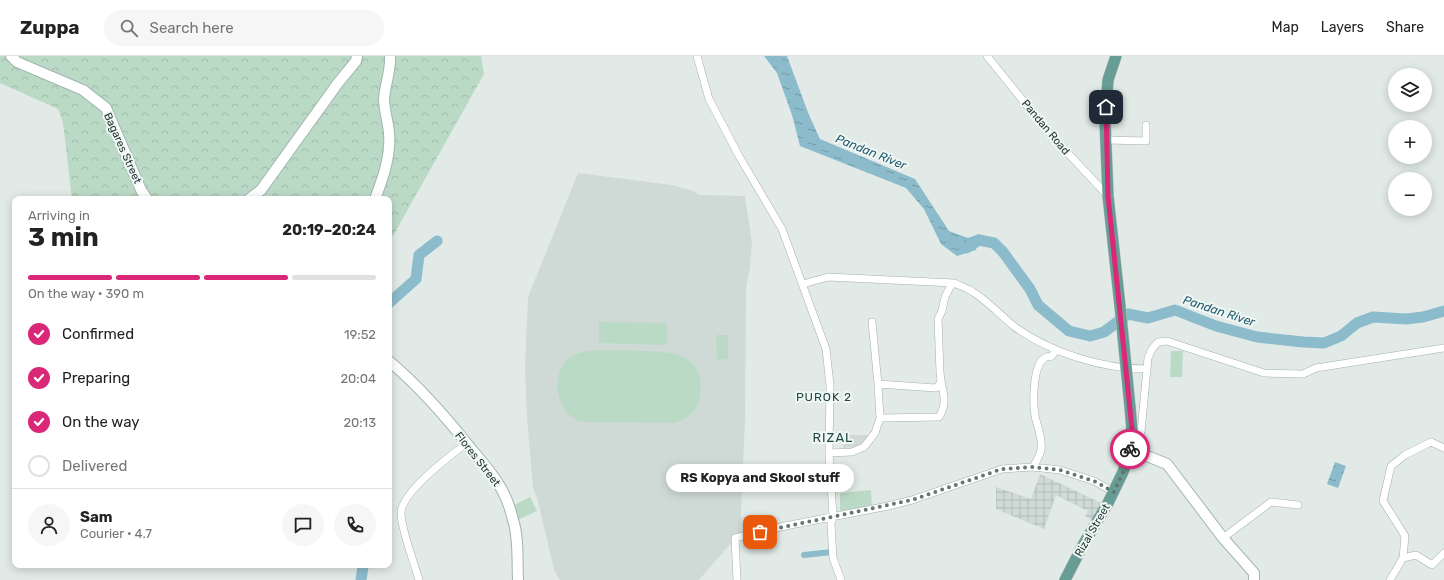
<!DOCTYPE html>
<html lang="en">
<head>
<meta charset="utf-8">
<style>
  body { margin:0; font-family:Rubik,sans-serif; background:#f6f6f6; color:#222; height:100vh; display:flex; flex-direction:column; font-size:15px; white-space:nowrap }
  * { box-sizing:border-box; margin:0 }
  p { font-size:13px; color:#767676 }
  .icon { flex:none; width:22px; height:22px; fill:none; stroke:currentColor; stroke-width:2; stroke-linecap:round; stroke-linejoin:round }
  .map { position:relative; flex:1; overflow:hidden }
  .sheet { position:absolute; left:12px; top:140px; width:380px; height:372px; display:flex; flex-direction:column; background:#fff; border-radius:8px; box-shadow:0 2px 10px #0003 }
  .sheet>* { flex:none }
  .fabs { position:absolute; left:1388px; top:12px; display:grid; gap:8px }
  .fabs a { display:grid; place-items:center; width:44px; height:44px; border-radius:50%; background:#fff; box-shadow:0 2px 10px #0003; font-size:20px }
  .pin { position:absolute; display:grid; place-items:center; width:34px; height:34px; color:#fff; margin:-17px; border-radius:8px; box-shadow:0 2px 6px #0006 }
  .courier { position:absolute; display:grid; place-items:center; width:40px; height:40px; margin:-20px; border:3px solid #db2777; border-radius:50%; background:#fff; color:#222; box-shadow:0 1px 5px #0007 }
  .bubble { position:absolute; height:28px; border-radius:14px; background:#fff; box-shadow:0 2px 10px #0003; font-size:13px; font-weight:700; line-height:28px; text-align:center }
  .summary em { font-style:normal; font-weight:700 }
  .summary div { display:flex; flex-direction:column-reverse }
  .summary { display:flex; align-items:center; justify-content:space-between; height:68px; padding:0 16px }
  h1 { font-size:26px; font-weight:700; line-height:30px }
  .bar { display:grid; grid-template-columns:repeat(4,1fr); gap:6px 4px; align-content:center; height:48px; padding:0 16px }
  .bar i { height:5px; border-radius:3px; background:#e0e0e0 }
  .bar .active { background:#db2777 }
  .bar p { grid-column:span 4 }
  .line { display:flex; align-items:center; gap:10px; padding:0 16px; border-top:1px solid #e0e0e0 }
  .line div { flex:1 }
  .round { display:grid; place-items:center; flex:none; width:42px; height:42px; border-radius:21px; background:#f6f6f6 }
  ol { padding:0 16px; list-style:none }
  li { display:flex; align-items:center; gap:12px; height:44px }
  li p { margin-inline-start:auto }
  li .icon { padding:4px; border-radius:50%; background:#db2777; color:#fff; stroke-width:4 }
  li:last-child { color:#767676 }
  li i { width:22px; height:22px; border:2px solid #e0e0e0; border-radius:50% }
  header { display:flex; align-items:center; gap:24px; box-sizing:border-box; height:56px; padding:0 20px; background:#fff; border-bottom:1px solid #e0e0e0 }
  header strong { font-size:19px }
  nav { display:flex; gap:22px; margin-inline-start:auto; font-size:14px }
  .search { width:280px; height:36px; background:#f6f6f6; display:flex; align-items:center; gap:10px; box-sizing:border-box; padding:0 14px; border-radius:22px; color:#767676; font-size:15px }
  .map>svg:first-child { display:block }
  .built { fill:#cfdad6 }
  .industrial { fill:url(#industrial-grid) }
  .forest { fill:url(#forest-crowns) }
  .green { fill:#bbdac6 }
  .water { fill:url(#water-ripples) }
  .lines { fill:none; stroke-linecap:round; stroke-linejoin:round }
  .canal { stroke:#8cbccc; stroke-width:6 }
  .river { stroke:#8cbccc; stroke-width:11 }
  .street-casing { stroke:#a4b1ae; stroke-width:8 }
  .secondary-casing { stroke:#a0b5b0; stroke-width:12 }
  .primary-casing { stroke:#bdc4c3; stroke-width:12 }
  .street { stroke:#fff; stroke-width:7 }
  .secondary { stroke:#fff; stroke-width:10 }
  .primary { stroke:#689d95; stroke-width:11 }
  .primary-bridge-casing { stroke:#bdc4c3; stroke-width:12; stroke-linecap:butt }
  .primary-bridge { stroke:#689d95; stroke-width:11 }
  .done { stroke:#657774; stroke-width:4; stroke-dasharray:0 7.2 }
  .route { stroke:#db2777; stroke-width:5 }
  .labels { text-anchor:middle; stroke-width:4; stroke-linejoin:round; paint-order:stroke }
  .street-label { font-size:11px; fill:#223936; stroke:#f1f7f4 }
  .water-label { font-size:12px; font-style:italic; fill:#215c71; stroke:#f1f7f4 }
  .neighbourhood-label { font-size:12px; letter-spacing:1px; fill:#204a44; stroke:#f1f7f4 }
  .quarter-label { font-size:13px; letter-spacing:1px; fill:#204a44; stroke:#f1f7f4 }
</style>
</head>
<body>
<header>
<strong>Zuppa</strong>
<div class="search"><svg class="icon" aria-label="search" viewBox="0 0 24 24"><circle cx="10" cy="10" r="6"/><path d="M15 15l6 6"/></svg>Search here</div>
<nav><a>Map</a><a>Layers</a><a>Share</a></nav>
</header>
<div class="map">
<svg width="1444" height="524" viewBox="0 0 1444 524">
  <defs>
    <pattern id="industrial-grid" width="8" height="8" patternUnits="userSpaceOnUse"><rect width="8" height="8" fill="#cfdad6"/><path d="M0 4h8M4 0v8" fill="none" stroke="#b1bcb8"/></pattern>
    <pattern id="forest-crowns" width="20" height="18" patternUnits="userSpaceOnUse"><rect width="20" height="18" fill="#bbdac6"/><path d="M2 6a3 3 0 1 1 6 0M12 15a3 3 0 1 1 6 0" fill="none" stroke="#a0bcab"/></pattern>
    <pattern id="water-ripples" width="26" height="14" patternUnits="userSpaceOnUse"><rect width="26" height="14" fill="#8cbccc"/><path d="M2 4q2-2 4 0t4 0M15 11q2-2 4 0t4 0" fill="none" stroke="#729aa6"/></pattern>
  </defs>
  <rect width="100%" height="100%" fill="#e1eae7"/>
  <path class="built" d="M578,117L672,129L693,135L699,139L745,140L752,187L750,211L746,233L745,364L740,478H733L732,486L699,524H560L554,514L538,445L533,432L527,362L525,310L528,241Z
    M844,379H872L860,390L843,392Z"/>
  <path class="industrial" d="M1040,418L1103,448L1094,465L1085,460L1088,455L1056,439L1044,473L996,453V431L1031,443Z"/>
  <path class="forest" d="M0,0H481L484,18L389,187V143H72L63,67L58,53L0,27Z"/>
  <path class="green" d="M599,266L667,267V289L599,287Z
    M716,279H728V303L717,304Z
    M598,294C612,294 627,294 641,295C673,295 706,298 700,340C698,355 689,362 675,367L587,366C583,365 578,365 575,363C554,352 551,314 571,301C579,295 589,295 598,294Z
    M1171,295H1183L1182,321H1170Z
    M871,434L872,451L840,455V437Z
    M530,441L537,455L511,467L504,454Z"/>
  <path class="water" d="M764,0H787L809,59L820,83L915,123L949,175L968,182L979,178L976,194L957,200L941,188L924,153L906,132L800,90L792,59L777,17Z
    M1335,406L1346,410L1338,432L1327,428Z"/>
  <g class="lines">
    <path class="canal" d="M804,499L832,496"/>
    <path class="river" d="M966,192L979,184L994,187L1003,196L1030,233L1038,249L1069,275L1090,280L1104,276L1128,258L1148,262L1175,254L1216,270L1257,281L1303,286L1324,287L1341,280L1357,267L1373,261L1406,263L1423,261L1444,255
      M389,247L416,223L419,199L437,185
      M361,524L363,511L362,509"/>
    <defs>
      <path id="street" d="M697,0L709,43L739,100L782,173L826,293L830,329L829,397L833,460L831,468L833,502L841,524
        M987,0L1050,78L1108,140
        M1107,84L1146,85V69
        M803,228L828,221L954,227
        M878,328L936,332L939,329L941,325L940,316L938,263L942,255L945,241L950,231L954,227C960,230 967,232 973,236C989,246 1001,260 1015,271C1051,297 1103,313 1147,313
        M880,362L939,361C947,348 944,339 941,325
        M1133,386L1141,376L1148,302L1152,293L1158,286L1167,285L1264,317L1303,318L1316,312L1444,292
        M829,397L852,396L864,391L875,377L880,362L878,328L872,266
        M1033,411C1036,406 1040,399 1041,394C1043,383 1037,370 1035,360C1033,347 1032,308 1046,301C1048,300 1050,301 1052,300L1056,294
        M1223,482L1271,446L1298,449
        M1403,502L1416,499L1432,509L1444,497
        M419,524C414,506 402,476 401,458C400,437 451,399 467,387
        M737,524L735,482L785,470L888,450L912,444L1002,413L1033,411L1060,414L1094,425L1114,436
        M1390,524L1403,502L1405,480L1383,445L1391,410L1405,399L1431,386L1444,392"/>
      <path id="secondary" d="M11,0L17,6L83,34L106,52L141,134L147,143
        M249,143L261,134L338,27L356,5L357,0
        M375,143C383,122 391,100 389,77C388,65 384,54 384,43C385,28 391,15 390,0
        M389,305C420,331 447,362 472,394C484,408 497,423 505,440C509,448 511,456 513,464C519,482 517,504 518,524
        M1129,395L1147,400L1167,408L1223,482L1254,517V524"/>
      <path id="primary" d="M1116,0L1108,24L1105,64L1108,140L1120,250
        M1065,524L1083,489L1108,447L1123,416L1133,386L1130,351"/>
    </defs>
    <use href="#street" class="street-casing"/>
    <use href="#secondary" class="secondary-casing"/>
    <use href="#primary" class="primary-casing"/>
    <use href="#street" class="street"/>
    <use href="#secondary" class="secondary"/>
    <use href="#primary" class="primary"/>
    <defs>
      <path id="primary-bridge" d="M1120,250L1130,351"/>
    </defs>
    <use href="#primary-bridge" class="primary-bridge-casing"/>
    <use href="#primary-bridge" class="primary-bridge"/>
  </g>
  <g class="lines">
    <path class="done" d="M760,476L912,444L1002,413L1033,411L1060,414L1094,425L1114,436L1123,416L1130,393"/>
    <path class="route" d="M1106,51L1108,140L1132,373L1133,386L1130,393"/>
  </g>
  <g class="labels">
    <g class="street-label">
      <text transform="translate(1046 71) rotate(50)" y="4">Pandan Road</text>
      <text transform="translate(123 92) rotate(66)" y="4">Bagares Street</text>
      <text transform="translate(478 403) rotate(52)" y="4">Flores Street</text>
      <text transform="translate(1092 474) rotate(-60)" y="4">Rizal Street</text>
    </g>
    <g class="water-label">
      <text transform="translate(871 96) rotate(22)" y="4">Pandan River</text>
      <text transform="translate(1219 255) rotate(18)" y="4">Pandan River</text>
    </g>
    <g class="neighbourhood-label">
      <text x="824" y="345">PUROK 2</text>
    </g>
    <g class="quarter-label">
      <text x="833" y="386">RIZAL</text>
    </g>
  </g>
</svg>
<div class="fabs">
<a><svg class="icon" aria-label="layers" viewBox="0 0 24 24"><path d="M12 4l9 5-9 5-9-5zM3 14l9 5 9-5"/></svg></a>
<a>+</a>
<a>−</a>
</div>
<div class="pin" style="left:760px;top:476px;background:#ea580c"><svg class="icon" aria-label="bag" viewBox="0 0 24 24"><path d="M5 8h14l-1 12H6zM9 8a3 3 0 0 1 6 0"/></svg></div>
<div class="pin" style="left:1106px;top:51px;background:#1f2937"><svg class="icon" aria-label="home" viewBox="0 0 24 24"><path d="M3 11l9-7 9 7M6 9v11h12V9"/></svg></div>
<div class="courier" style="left:1130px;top:393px"><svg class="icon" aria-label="bike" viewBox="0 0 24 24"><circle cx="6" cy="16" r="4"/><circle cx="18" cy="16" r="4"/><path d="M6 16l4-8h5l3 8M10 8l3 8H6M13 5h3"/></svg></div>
<div class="bubble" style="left:666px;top:408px;width:188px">RS Kopya and Skool stuff</div>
<section class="sheet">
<div class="summary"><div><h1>3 min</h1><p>Arriving in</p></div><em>20:19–20:24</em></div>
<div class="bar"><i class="active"></i><i class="active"></i><i class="active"></i><i></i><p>On the way · 390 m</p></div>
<ol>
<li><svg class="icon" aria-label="check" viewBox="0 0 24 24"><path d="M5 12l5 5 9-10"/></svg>Confirmed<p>19:52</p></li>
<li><svg class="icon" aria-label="check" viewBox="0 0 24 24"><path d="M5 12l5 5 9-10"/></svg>Preparing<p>20:04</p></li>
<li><svg class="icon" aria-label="check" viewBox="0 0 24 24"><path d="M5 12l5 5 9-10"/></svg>On the way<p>20:13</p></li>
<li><i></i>Delivered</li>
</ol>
<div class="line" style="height:72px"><a class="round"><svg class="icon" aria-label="person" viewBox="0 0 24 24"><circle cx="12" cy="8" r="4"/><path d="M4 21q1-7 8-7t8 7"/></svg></a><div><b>Sam</b><p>Courier · 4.7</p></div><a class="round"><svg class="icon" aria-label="chat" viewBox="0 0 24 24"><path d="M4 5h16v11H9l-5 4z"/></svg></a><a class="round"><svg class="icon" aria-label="phone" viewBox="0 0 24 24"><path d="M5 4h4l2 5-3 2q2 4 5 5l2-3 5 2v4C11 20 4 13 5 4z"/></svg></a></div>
</section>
</div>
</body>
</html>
